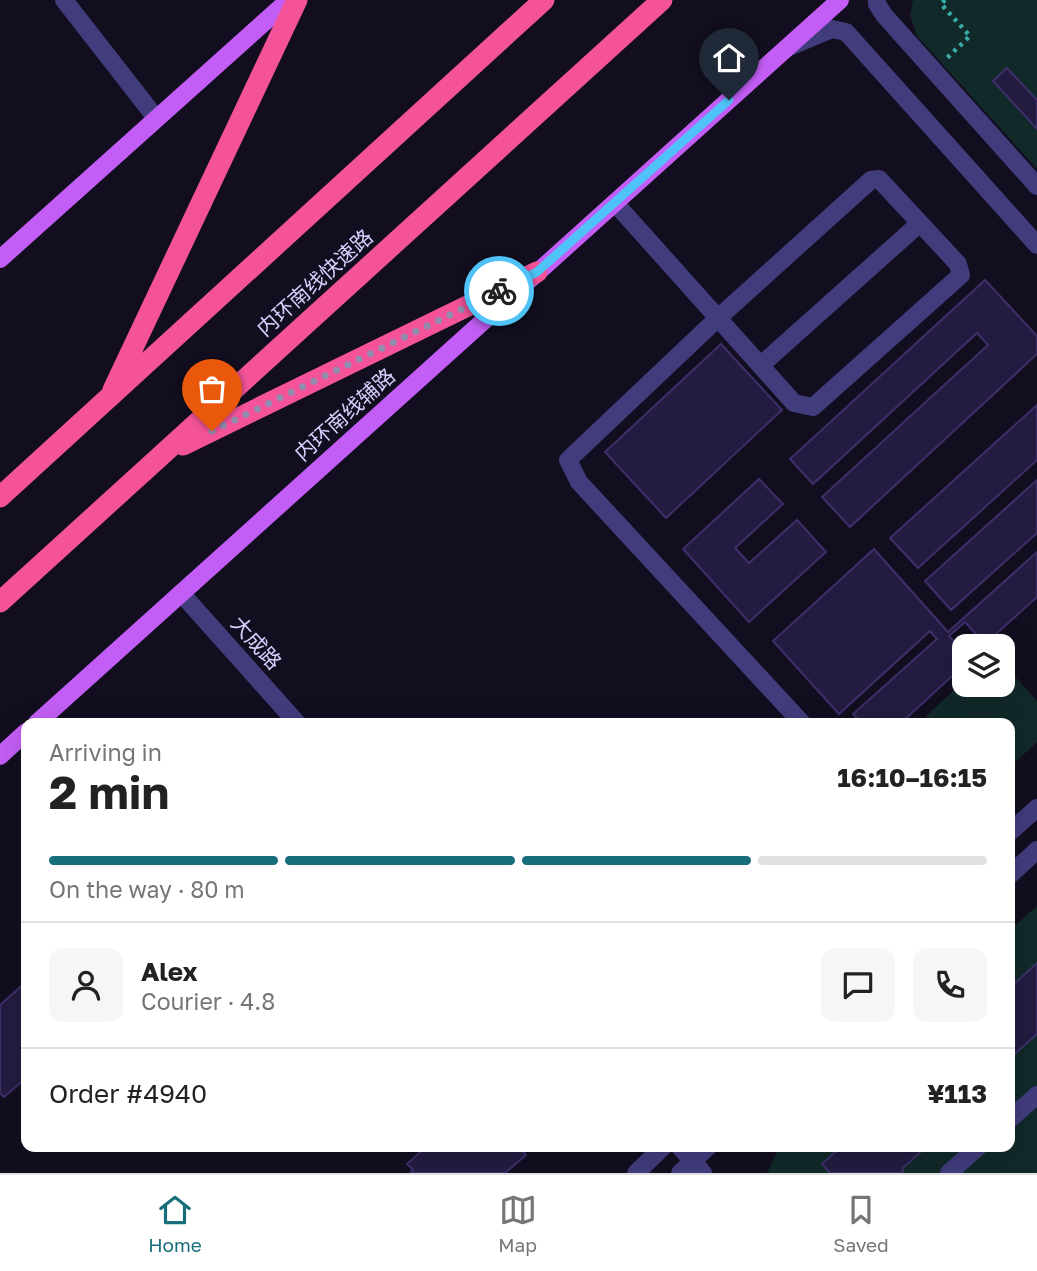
<!DOCTYPE html>
<html lang="en">
<head>
<meta charset="utf-8">
<style>
  body { margin:0; font-family:"Golos Text","Noto Sans SC",sans-serif; background:#f6f6f6; color:#222; height:100vh; display:flex; flex-direction:column; font-size:26px; white-space:nowrap }
  * { box-sizing:border-box; margin:0 }
  p { font-size:23px; color:#767676 }
  .icon { flex:none; width:38px; height:38px; fill:none; stroke:currentColor; stroke-width:2; stroke-linecap:round; stroke-linejoin:round }
  .map { position:relative; flex:1; overflow:hidden }
  .sheet { position:absolute; left:21px; top:718px; width:994px; height:434px; display:flex; flex-direction:column; background:#fff; border-radius:14px; box-shadow:0 7px 28px #0002 }
  .sheet>* { flex:none }
  .controls { position:absolute; left:952px; top:634px; display:grid; gap:14px }
  .controls a { display:grid; place-items:center; width:63px; height:63px; border-radius:14px; background:#fff; box-shadow:0 7px 28px #0002; font-size:35px }
  .pin { position:absolute; display:grid; place-items:center; width:60px; height:60px; color:#fff; margin:-72px -30px; border-radius:50% 50% 50% 0; rotate:-45deg; box-shadow:0 0 7px #0007 }
  .pin .icon { rotate:45deg }
  .courier { position:absolute; display:grid; place-items:center; width:70px; height:70px; margin:-35px; border:5px solid #4fc3f7; border-radius:50%; background:#fff; color:#222; box-shadow:0 2px 9px #0007 }
  .head em { font-style:normal; font-weight:700 }
  .head div { display:flex; flex-direction:column-reverse }
  .head { display:flex; align-items:center; justify-content:space-between; height:119px; padding:0 28px }
  h1 { font-size:46px; font-weight:700; line-height:52px }
  .bar { display:grid; grid-template-columns:repeat(4,1fr); gap:10px 7px; align-content:center; height:84px; padding:0 28px }
  .bar i { height:9px; border-radius:5px; background:#e0e0e0 }
  .bar .active { background:#196e7c }
  .bar p { grid-column:span 4 }
  .line { display:flex; align-items:center; gap:18px; padding:0 28px; border-top:2px solid #e0e0e0 }
  .line div { flex:1 }
  .round { display:grid; place-items:center; flex:none; width:74px; height:74px; border-radius:14px; background:#f6f6f6 }
  .menu { display:flex; justify-content:space-around; align-items:center; height:98px; border-top:2px solid #e0e0e0; background:#fff; font-size:19px; color:#767676 }
  .menu a { display:grid; justify-items:center; gap:4px }
  .menu .active { color:#196e7c }
  .map>svg:first-child { display:block }
  .green { fill:#122929 }
  .building { fill:#241c40; stroke:#3d2f6a; stroke-width:2 }
  .lines { fill:none; stroke-linecap:round; stroke-linejoin:round }
  .path { stroke:#36aba8; stroke-width:4.5; stroke-dasharray:3.5 5; stroke-linecap:butt }
  .minor { stroke:#413c7c; stroke-width:18 }
  .major { stroke:#c25ef5; stroke-width:18 }
  .highway { stroke:#f4539a; stroke-width:21 }
  .done { stroke:#928caf; stroke-width:7; stroke-dasharray:0 12.6 }
  .route { stroke:#4fc3f7; stroke-width:9 }
  .labels { text-anchor:middle; stroke-width:5; stroke-linejoin:round; paint-order:stroke }
  .street-label { font-size:21px; fill:#d7d0fc; stroke:#120e20 }
</style>
</head>
<body>
<div class="map">
<svg width="1037" height="1173" viewBox="0 0 1037 1173">
  <rect width="100%" height="100%" fill="#120e20"/>
  <path class="green" d="M913,0H1037V169L917,36L910,15Z
    M1003,663L1037,701V742L1010,767V723H933L926,716L964,681V684H1003Z
    M1037,906V1173H767L780,1146H1010V930Z"/>
  <path class="building" d="M1007,68L1037,100V129L993,81Z
    M985,280L1037,336V354L850,527L822,497L988,345L977,333L813,484L790,459Z
    M721,344L782,410L666,518L605,452Z
    M1037,405V460L918,568L890,538Z
    M759,479L783,504L735,548L749,563L797,520L826,552L749,622L683,549Z
    M1037,480V533L951,610L925,581Z
    M874,549L948,632L1037,552V597L985,644L965,622L949,636L964,653V665L901,723H861L853,714L937,639L930,631L839,714L773,641Z
    M1037,963V1034L1010,1058V988Z
    M26,982V1078L4,1097L0,1093V1005Z
    M427,1146H518L526,1155L505,1173H410L413,1170L407,1164Z
    M842,1146H927L903,1168L902,1173H830L822,1164Z"/>
  <g class="lines">
    <path class="path" d="M945,0L941,4L970,36L947,58"/>
    <path class="minor" d="M64,0L156,118
      M877,0V4L884,15L1037,186
      M789,47L832,29L846,32L1037,245
      M615,203L794,403L813,407L961,275L958,264L879,179L871,180L718,318L568,460L579,482L802,723
      M761,365L920,223
      M181,593L297,723
      M1010,832L1037,808
      M1010,875L1037,850
      M1010,1119L1037,1095
      M679,1146L703,1173
      M636,1173L664,1146
      M680,1173L709,1146
      M949,1173L979,1146"/>
    <path class="major" d="M0,259L289,0
      M37,723L840,0
      M0,756L26,732"/>
    <path class="highway" d="M113,390L297,0
      M183,445L537,272
      M0,497L544,0
      M0,602L662,0"/>
  </g>
  <g class="lines">
    <path class="done" d="M212,431L499,291"/>
    <path class="route" d="M499,291L537,272L729,100"/>
  </g>
  <g class="labels">
    <g class="street-label">
      <text transform="translate(315 283) rotate(-42)" y="7">内环南线快速路</text>
      <text transform="translate(345 415) rotate(-42)" y="7">内环南线辅路</text>
      <text transform="translate(256 643) rotate(48)" y="7">大成路</text>
    </g>
  </g>
</svg>
<div class="controls">
<a><svg class="icon" aria-label="layers" viewBox="0 0 24 24"><path d="M12 4l9 5-9 5-9-5zM3 14l9 5 9-5"/></svg></a>
</div>
<div class="pin" style="left:212px;top:431px;background:#ea580c"><svg class="icon" aria-label="bag" viewBox="0 0 24 24"><path d="M5 8h14l-1 12H6zM9 8a3 3 0 0 1 6 0"/></svg></div>
<div class="pin" style="left:729px;top:100px;background:#1f2937"><svg class="icon" aria-label="home" viewBox="0 0 24 24"><path d="M3 11l9-7 9 7M6 9v11h12V9"/></svg></div>
<div class="courier" style="left:499px;top:291px"><svg class="icon" aria-label="bike" viewBox="0 0 24 24"><circle cx="6" cy="16" r="4"/><circle cx="18" cy="16" r="4"/><path d="M6 16l4-8h5l3 8M10 8l3 8H6M13 5h3"/></svg></div>
<section class="sheet">
<div class="head"><div><h1>2 min</h1><p>Arriving in</p></div><em>16:10–16:15</em></div>
<div class="bar"><i class="active"></i><i class="active"></i><i class="active"></i><i></i><p>On the way · 80 m</p></div>
<div class="line" style="height:126px"><a class="round"><svg class="icon" aria-label="person" viewBox="0 0 24 24"><circle cx="12" cy="8" r="4"/><path d="M4 21q1-7 8-7t8 7"/></svg></a><div><b>Alex</b><p>Courier · 4.8</p></div><a class="round"><svg class="icon" aria-label="chat" viewBox="0 0 24 24"><path d="M4 5h16v11H9l-5 4z"/></svg></a><a class="round"><svg class="icon" aria-label="phone" viewBox="0 0 24 24"><path d="M5 4h4l2 5-3 2q2 4 5 5l2-3 5 2v4C11 20 4 13 5 4z"/></svg></a></div>
<div class="line" style="height:91px"><div>Order #4940</div><b>¥113</b></div>
</section>
</div>
<nav class="menu">
<a class="active"><svg class="icon" aria-label="home" viewBox="0 0 24 24"><path d="M3 11l9-7 9 7M6 9v11h12V9"/></svg>Home</a>
<a><svg class="icon" aria-label="map" viewBox="0 0 24 24"><path d="M3 6l6-2 6 2 6-2v14l-6 2-6-2-6 2zM9 4v14M15 6v14"/></svg>Map</a>
<a><svg class="icon" aria-label="saved" viewBox="0 0 24 24"><path d="M7 4h10v16l-5-4-5 4z"/></svg>Saved</a>
</nav>
</body>
</html>
